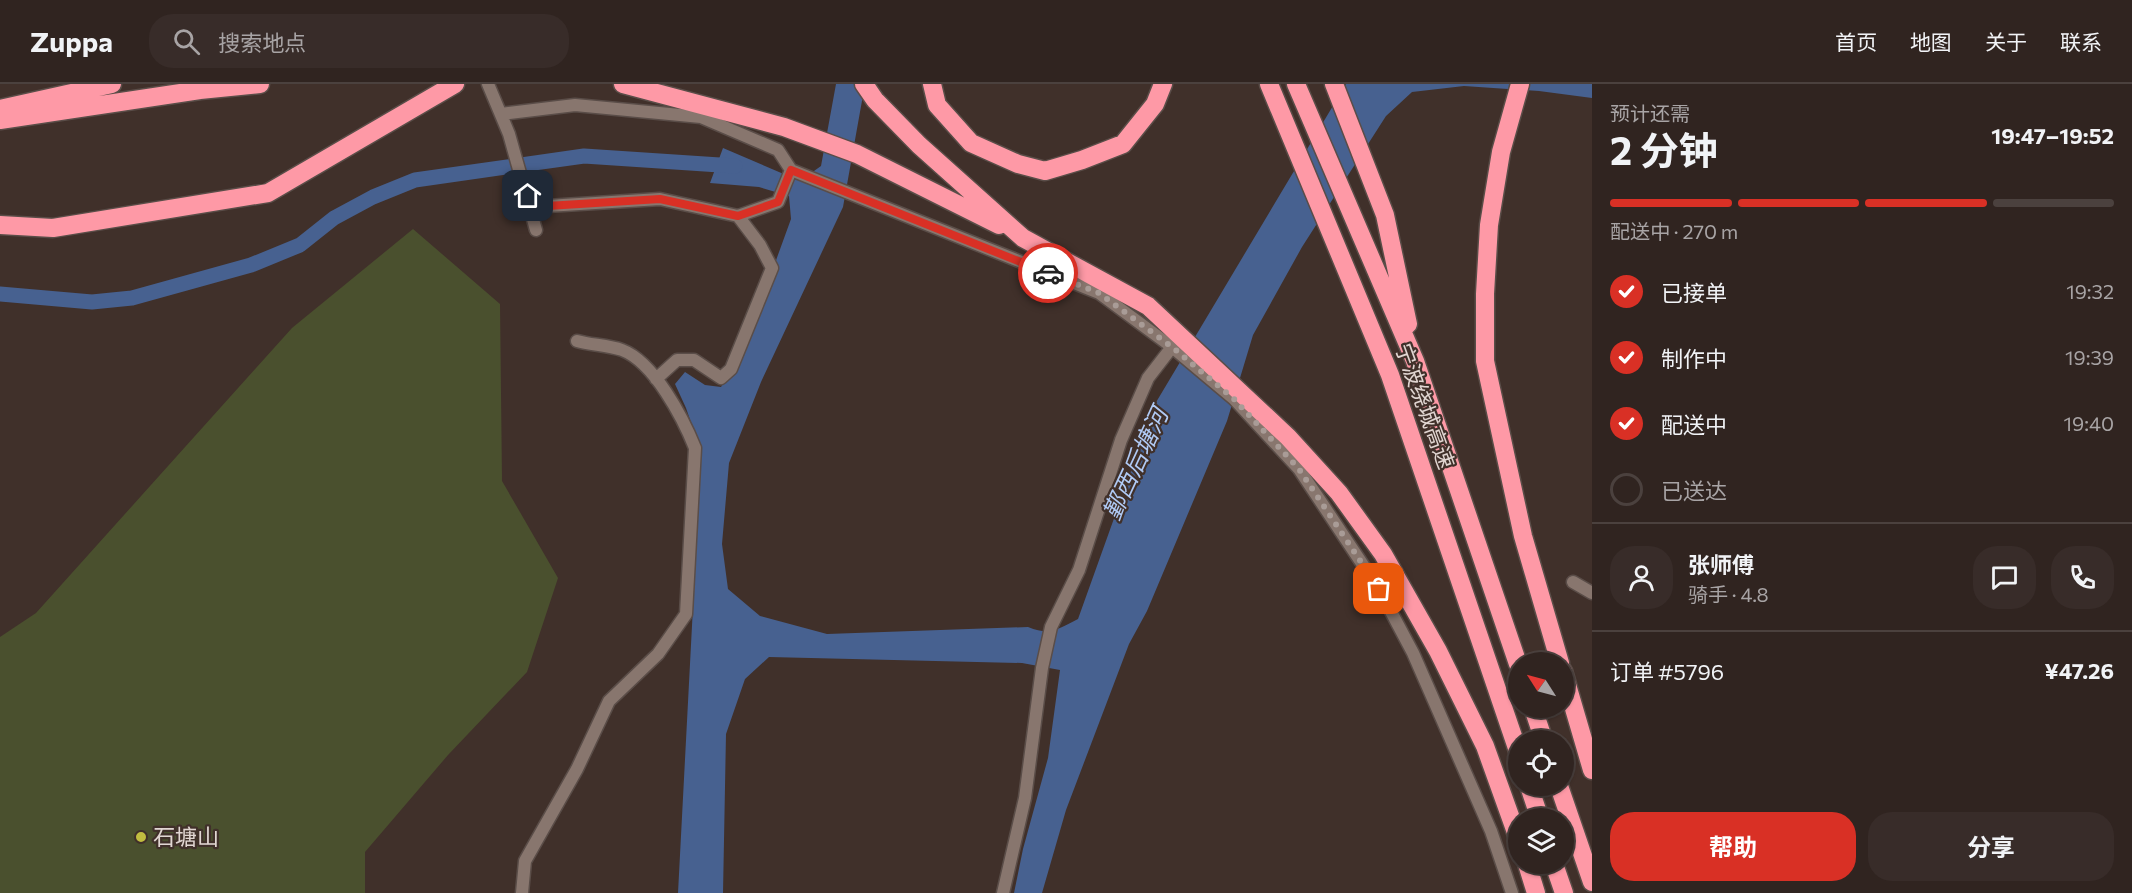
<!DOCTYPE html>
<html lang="zh">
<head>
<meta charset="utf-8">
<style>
  body { margin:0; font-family:Commissioner,"Noto Sans SC",sans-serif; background:#382c29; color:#f1f3f6; height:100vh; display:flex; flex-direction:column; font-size:22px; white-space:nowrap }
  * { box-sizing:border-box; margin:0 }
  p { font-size:20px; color:#a8a4a5 }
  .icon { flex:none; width:33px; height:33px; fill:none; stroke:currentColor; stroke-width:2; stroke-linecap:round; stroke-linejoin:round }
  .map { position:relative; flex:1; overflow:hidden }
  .details { display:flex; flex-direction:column; background:#302420; width:540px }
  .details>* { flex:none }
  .needle { width:39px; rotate:306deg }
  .tools { position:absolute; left:1508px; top:568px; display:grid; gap:12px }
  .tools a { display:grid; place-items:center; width:66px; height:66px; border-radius:50%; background:#302420; box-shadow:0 2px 4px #0004,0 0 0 2px #4b413e; font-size:30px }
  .pin { position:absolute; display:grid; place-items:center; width:51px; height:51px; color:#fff; margin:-26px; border-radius:12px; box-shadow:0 3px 9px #0006 }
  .courier { position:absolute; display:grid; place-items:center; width:60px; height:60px; margin:-30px; border:4px solid #d93025; border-radius:50%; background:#fff; color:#222; box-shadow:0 2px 8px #0007 }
  .overview em { font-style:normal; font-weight:700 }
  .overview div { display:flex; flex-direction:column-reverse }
  .overview { display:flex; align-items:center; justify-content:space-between; height:102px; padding:0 18px }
  h1 { font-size:39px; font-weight:700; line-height:45px }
  .bar { display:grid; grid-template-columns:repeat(4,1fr); gap:9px 6px; align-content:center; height:72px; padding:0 18px }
  .bar i { height:8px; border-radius:4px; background:#4b413e }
  .bar .on { background:#d93025 }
  .bar p { grid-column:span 4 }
  .line { display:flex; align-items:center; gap:15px; padding:0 18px; border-top:2px solid #4b413e }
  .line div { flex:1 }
  .round { display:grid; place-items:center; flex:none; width:63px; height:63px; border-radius:24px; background:#382c29 }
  ol { padding:0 18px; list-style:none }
  li { display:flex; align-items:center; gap:18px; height:66px }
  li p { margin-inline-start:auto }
  li .icon { padding:6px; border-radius:50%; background:#d93025; color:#fff; stroke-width:4 }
  li:last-child { color:#a8a4a5 }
  li i { width:33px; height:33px; border:3px solid #4b413e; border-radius:50% }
  .button { display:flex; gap:12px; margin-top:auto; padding:12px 18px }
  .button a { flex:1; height:69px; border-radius:24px; background:#d93025; color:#fff; font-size:24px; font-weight:700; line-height:69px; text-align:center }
  .button a+a { background:#382c29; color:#f1f3f6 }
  header { display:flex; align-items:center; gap:36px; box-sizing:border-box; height:84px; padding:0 30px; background:#302420; border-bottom:2px solid #4b413e }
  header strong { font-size:28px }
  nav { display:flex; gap:33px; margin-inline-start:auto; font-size:21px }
  .search { width:420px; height:54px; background:#382c29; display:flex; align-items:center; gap:15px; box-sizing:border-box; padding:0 21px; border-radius:24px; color:#a8a4a5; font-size:22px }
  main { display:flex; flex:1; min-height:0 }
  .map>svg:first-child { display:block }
  .green { fill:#4a502e }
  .water { fill:#476190 }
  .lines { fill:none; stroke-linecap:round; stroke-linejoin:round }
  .canal { stroke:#476190; stroke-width:15 }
  .street-casing { stroke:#5a4d48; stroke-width:15 }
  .highway-casing { stroke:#5a4d48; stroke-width:21 }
  .street { stroke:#88766e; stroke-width:12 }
  .highway { stroke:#fe99a6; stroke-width:18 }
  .done { stroke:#a99c97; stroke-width:6; stroke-dasharray:0 10.8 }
  .route { stroke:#d93025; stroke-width:8 }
  .poi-dot { fill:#c1bd40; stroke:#40302a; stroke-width:2 }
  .labels { text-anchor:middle; stroke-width:4.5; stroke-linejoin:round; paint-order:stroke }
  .street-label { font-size:22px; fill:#e1d6d2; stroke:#40302a }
  .poi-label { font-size:22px; fill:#e1d6d2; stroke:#40302a; text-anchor:start }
  .water-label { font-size:24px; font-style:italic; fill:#b0caf5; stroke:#40302a }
</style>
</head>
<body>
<header>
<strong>Zuppa</strong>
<div class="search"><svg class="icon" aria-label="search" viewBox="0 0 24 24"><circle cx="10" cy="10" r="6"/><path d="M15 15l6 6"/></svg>搜索地点</div>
<nav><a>首页</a><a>地图</a><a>关于</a><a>联系</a></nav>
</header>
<main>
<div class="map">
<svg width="1592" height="809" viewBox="0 0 1592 809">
  <rect width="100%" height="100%" fill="#40302a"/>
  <path class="green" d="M413,145L500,220L502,397L558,494L527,588L448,671L365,768V809H0V553L36,529L292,244Z"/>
  <path class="water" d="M836,0H865L843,123L761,298L729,379L722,460L728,505L760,532L827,550L1028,543C1051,552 1058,545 1078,535L1155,320L1346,0H1592V14L1539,7L1464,2L1412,8L1386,32L1302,163L1253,251L1227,337L1147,527L1129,560L1066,726L1042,809H1014L1023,765L1048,674L1060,586L1022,579L769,573L745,595L726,650L723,809H678L699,408L698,359L686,324L675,300L685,288L705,301L721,303L742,270L791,135L789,112L759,103L710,99L723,64L800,97L821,82Z"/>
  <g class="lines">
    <path class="canal" d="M0,210L92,218L132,214L251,181L300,161L334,134L373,113L415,96L584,72L735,82"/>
    <defs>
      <path id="street" d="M488,0L509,50L536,146
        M501,30L575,21L701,33L778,66L791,86L1099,209L1172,263L1234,315L1299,385L1379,505L1413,569L1491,747L1512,809
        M531,123L660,115L738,132L760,161L772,184L731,285L721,294L694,276H677L656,295
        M738,132L778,118L791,86
        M1573,498L1592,509
        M522,809L525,777L577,685L609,617L658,570L686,530L695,364C683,334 654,278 622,266C608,261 591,261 577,257
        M1003,809L1025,714L1042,584L1051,543L1079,486L1121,356L1148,294L1172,263"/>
      <path id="highway" d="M623,0L784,43L857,70L999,141
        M864,0L875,16L919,61L1023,154L1148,222L1288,353L1339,409L1383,470L1438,567L1485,662L1518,754
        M932,0L937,21L971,59L1018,80L1045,87L1082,76L1123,60L1155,20L1163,0
        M1269,0L1390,291L1518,667
        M1296,0L1415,277L1518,580
        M1334,0L1385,131L1408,240
        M1520,0L1501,68L1489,141L1485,210V277L1523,452L1560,579
        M0,25L112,0
        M0,36L200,6L260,0
        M0,141L53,144L268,109L455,0
        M1563,587L1592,686
        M1533,624L1544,657
        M1529,702L1540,735
        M1559,702L1592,798
        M1527,780L1536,809
        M1554,780L1564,809"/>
    </defs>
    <use href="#street" class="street-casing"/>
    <use href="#highway" class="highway-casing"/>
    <use href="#street" class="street"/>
    <use href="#highway" class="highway"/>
  </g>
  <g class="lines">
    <path class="done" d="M1048,189L1099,209L1172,263L1234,315L1299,385L1379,505"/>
    <path class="route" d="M528,112L531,123L660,115L738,132L778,118L791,86L1048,189"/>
  </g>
  <circle class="poi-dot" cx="141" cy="753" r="6"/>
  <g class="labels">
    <g class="street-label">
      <text transform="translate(1425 322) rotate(70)" y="8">宁波绕城高速</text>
    </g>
    <g class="poi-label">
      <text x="153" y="761">石塘山</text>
    </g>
    <g class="water-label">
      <text transform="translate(1136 380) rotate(-65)" y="8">鄞西后塘河</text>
    </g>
  </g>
</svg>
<div class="tools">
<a><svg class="needle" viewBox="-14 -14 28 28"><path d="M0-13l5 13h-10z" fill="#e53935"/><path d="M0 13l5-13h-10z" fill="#a8a4a5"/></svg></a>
<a><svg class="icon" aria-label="locate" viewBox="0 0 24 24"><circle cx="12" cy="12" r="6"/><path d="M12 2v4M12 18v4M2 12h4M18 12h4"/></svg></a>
<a><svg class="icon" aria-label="layers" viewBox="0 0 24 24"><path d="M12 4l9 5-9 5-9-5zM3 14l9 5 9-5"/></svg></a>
</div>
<div class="pin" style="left:1379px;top:505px;background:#ea580c"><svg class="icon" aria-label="bag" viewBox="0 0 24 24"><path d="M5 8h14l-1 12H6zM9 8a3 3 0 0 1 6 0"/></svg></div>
<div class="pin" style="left:528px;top:112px;background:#1f2937"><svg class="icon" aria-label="home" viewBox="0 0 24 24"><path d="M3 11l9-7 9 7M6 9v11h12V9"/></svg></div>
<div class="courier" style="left:1048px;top:189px"><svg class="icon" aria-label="car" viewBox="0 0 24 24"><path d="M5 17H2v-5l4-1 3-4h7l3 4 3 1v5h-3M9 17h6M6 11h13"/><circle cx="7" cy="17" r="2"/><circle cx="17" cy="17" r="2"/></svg></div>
</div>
<section class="details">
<div class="overview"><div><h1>2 分钟</h1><p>预计还需</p></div><em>19:47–19:52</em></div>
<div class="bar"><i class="on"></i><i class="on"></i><i class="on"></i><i></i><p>配送中 · 270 m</p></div>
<ol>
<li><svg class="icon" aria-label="check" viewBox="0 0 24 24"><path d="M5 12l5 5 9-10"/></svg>已接单<p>19:32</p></li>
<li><svg class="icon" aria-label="check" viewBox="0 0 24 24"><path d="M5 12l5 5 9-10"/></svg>制作中<p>19:39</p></li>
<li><svg class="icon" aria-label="check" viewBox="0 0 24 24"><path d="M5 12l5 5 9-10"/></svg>配送中<p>19:40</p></li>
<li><i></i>已送达</li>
</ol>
<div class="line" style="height:108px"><a class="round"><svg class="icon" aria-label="person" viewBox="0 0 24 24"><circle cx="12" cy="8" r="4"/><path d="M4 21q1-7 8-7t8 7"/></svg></a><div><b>张师傅</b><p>骑手 · 4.8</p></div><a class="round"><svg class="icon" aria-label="chat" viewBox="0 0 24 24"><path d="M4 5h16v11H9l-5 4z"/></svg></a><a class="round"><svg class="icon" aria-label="phone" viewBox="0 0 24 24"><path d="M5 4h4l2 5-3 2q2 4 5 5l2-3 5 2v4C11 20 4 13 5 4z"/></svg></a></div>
<div class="line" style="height:78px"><div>订单 #5796</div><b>¥47.26</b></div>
<div class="button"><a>帮助</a><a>分享</a></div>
</section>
</main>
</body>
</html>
